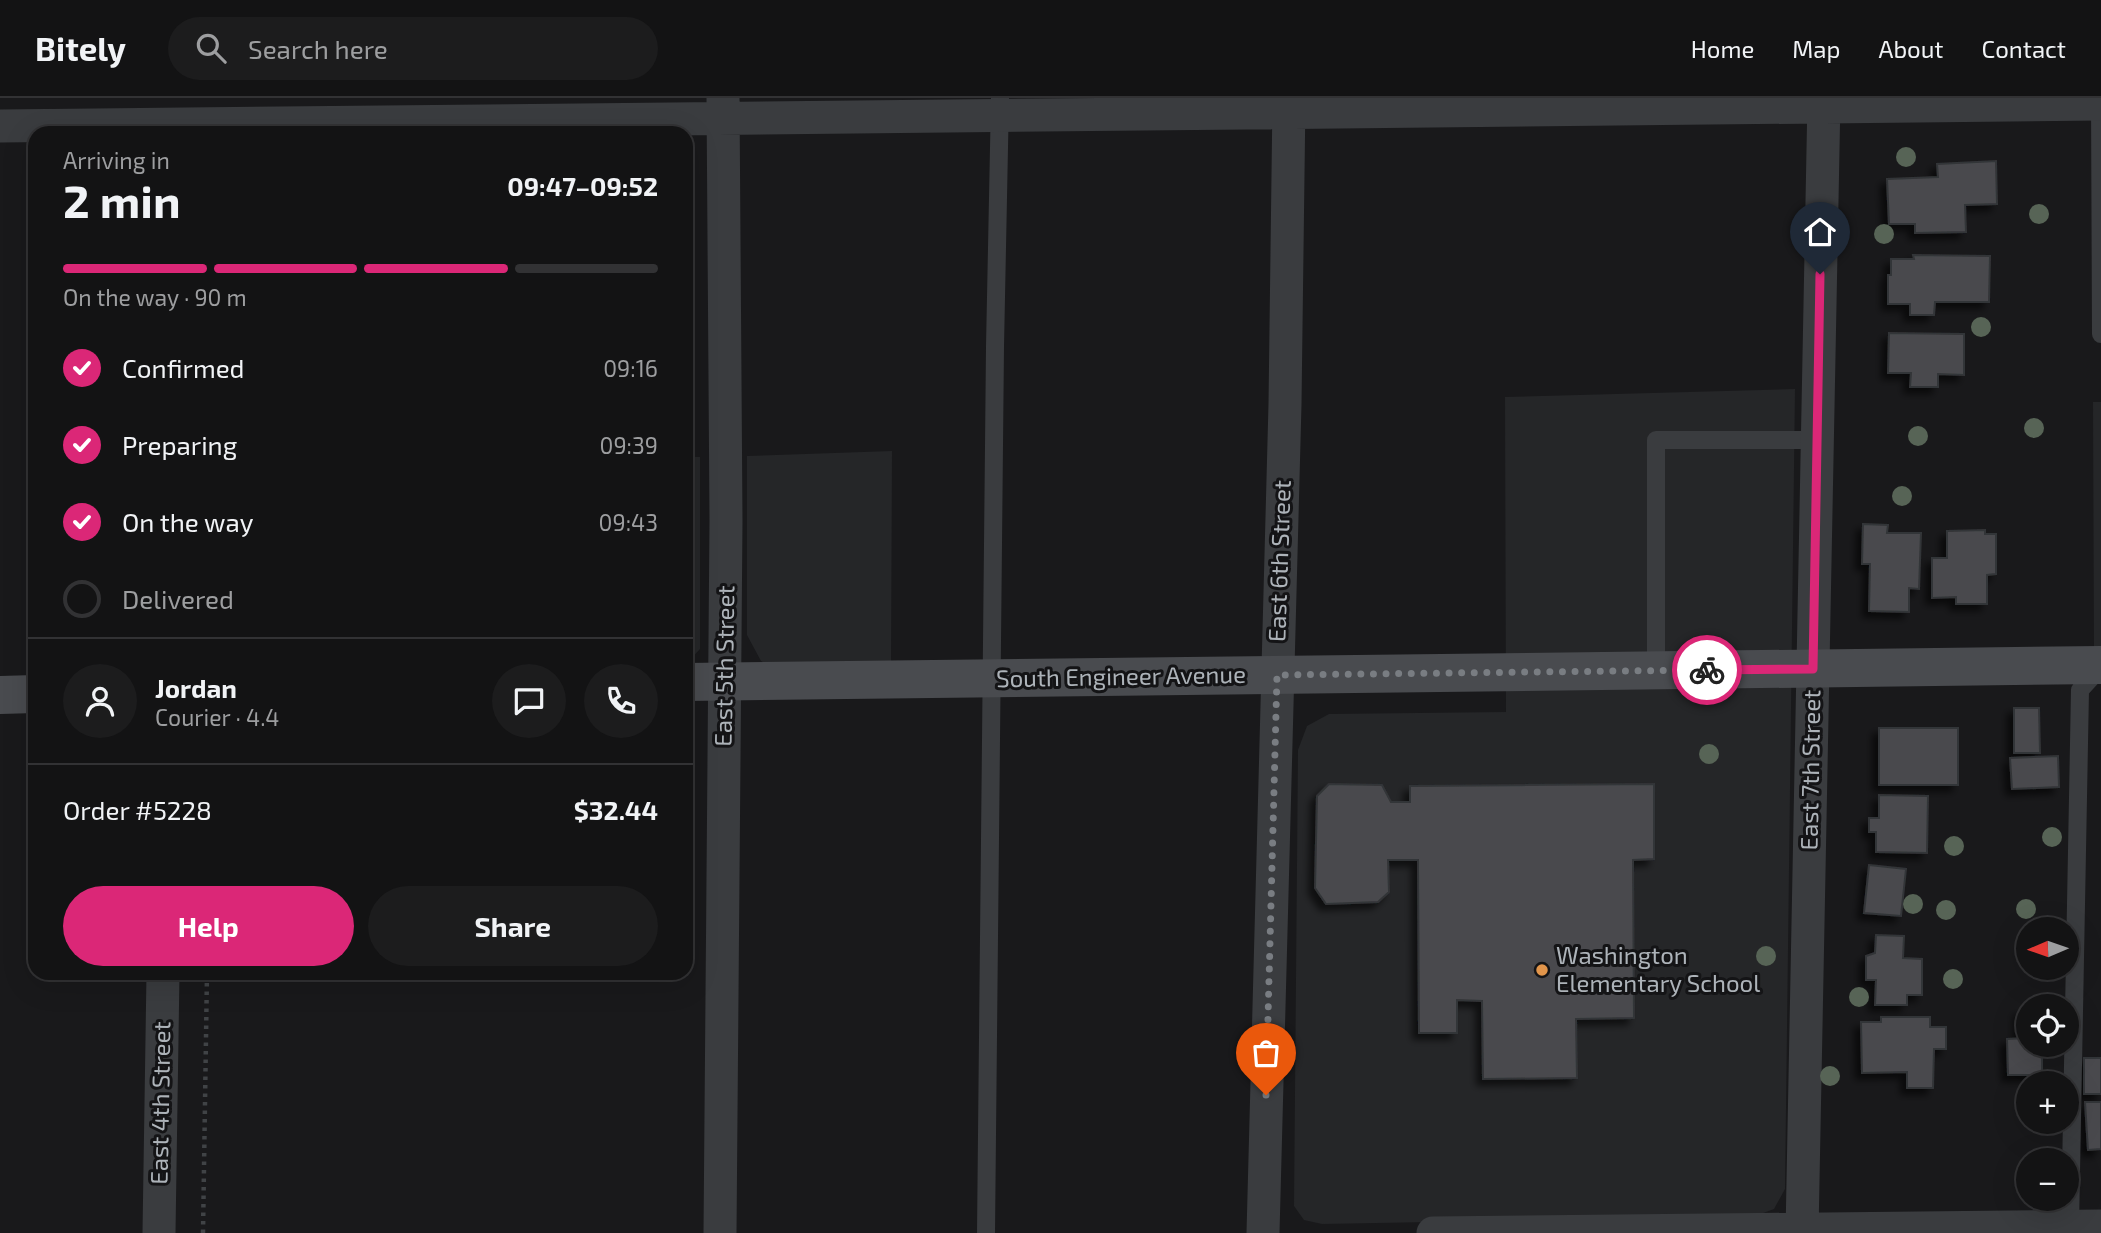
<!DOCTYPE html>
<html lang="en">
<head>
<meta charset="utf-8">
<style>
  body { margin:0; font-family:"Exo 2",sans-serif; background:#1c1c1d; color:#f1f3f6; height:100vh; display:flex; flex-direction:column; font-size:26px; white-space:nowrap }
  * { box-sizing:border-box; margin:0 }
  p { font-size:23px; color:#9d9ea0 }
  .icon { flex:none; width:38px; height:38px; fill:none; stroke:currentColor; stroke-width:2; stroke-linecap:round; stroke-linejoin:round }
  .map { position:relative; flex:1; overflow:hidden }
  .side { position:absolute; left:28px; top:28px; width:665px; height:854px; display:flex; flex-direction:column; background:#131314; border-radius:21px; box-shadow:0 7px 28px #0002,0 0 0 2px #323234 }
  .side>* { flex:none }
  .needle { width:46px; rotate:268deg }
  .fabs { position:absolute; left:2016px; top:819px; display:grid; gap:14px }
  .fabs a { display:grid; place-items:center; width:63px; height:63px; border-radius:50%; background:#131314; box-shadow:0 7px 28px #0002,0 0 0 2px #323234; font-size:35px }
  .pin { position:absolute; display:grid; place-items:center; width:60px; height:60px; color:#fff; margin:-72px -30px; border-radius:50% 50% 50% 0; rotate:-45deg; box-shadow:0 0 7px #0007 }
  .pin .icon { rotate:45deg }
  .courier { position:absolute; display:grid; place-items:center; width:70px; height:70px; margin:-35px; border:5px solid #db2777; border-radius:50%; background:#fff; color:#222; box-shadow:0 2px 9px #0007 }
  .head em { font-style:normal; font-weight:700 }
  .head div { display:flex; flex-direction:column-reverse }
  .head { display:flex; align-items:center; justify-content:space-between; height:119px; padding:0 35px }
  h1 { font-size:46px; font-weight:700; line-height:52px }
  .bar { display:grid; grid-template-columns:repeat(4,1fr); gap:10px 7px; align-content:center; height:84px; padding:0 35px }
  .bar i { height:9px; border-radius:5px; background:#323234 }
  .bar .active { background:#db2777 }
  .bar p { grid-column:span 4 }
  .line { display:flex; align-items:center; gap:18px; padding:0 35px; border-top:2px solid #323234 }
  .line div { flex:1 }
  .round { display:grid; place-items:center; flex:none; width:74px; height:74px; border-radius:37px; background:#1c1c1d }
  ol { padding:0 35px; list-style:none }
  li { display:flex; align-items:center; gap:21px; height:77px }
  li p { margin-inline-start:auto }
  li .icon { padding:7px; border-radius:50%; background:#db2777; color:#fff; stroke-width:4 }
  li:last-child { color:#9d9ea0 }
  li i { width:38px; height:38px; border:4px solid #323234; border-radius:50% }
  .button { display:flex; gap:14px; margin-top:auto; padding:14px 35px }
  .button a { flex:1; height:80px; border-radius:42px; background:#db2777; color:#fff; font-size:28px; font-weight:700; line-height:80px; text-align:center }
  .button a+a { background:#1c1c1d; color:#f1f3f6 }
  header { display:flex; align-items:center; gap:42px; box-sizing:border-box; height:98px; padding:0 35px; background:#131314; border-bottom:2px solid #323234 }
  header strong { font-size:33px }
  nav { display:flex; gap:38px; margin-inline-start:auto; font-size:24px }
  .search { width:490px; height:63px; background:#1c1c1d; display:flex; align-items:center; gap:18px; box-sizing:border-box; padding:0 24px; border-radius:38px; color:#9d9ea0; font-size:26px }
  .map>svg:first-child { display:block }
  .built { fill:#252628 }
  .building { fill:#484a4d; stroke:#333437; stroke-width:2; filter:url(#shadow) }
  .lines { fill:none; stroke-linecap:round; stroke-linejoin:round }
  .path { stroke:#404346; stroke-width:4.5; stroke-dasharray:3.5 5; stroke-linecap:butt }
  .lane { stroke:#3a3c3f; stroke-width:18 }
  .street { stroke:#3a3c3f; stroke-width:33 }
  .secondary { stroke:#494b4f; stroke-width:38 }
  .tree { fill:#576456 }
  .done { stroke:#797d82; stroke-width:7; stroke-dasharray:0 12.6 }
  .route { stroke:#db2777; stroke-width:9 }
  .poi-dot { fill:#e1954b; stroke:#141416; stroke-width:2.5 }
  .labels { text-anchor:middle; stroke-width:6; stroke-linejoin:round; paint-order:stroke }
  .street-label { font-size:24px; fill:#adb3b9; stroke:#141416 }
  .poi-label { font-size:24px; fill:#adb3b9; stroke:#141416; text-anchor:start }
</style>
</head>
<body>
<header>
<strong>Bitely</strong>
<div class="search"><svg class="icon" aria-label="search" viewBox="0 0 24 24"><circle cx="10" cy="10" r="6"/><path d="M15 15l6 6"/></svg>Search here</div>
<nav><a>Home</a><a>Map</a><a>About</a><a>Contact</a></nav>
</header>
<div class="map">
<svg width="2101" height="1135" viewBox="0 0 2101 1135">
  <defs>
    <filter id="shadow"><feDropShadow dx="-6" dy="6" stdDeviation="3.5" flood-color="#0009"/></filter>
  </defs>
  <rect width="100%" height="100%" fill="#19191b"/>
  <path class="built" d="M1795,291L1785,1091L1774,1111L1755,1118L1322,1126L1304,1122L1294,1108L1298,652L1307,628L1329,616L1506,614L1505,299Z
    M2093,304H2101V556H2094Z
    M892,353L891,571L776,572L761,563L747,537V358Z
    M686,359H700V551L686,566Z"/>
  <path class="building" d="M1996,63L1997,106L1965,107L1966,134L1915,135V126H1889L1887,81L1938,79L1937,66Z
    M1913,157L1990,158L1989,204H1935L1934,217H1910V206H1888V177H1891V161H1914Z
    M1889,235L1964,236V277L1938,276V289H1910L1911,275H1888Z
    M1863,426L1888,427L1887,435H1921L1919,491L1909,490V514L1869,513L1870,466H1862Z
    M1985,432V436H1996V476L1987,477V506H1956V499L1932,500V460H1947V433Z
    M2014,610H2039L2040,655H2014Z
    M1879,630H1958V687H1879Z
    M2058,658L2059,689L2012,691L2010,660Z
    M1329,686L1382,687L1391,704H1410V688L1654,686V761L1633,762L1634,920L1576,921L1577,980L1483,981L1482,903L1457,902V935H1419L1418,762H1388L1389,794L1378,804L1326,806L1315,790L1317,698Z
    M1879,697L1928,698L1927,755L1876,754V734H1869V720H1879Z
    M1869,767L1906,771L1901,818L1864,815Z
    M1876,837L1904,838L1903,860L1922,861V897H1907V907H1875L1876,882H1866V858L1875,855Z
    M2020,912H2028V940L2020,941Z
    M1881,919H1930V929H1946V951H1934L1933,990H1907V974L1862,975L1861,924H1881Z
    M2028,940V947H2042V977H2008L2007,941Z
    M2084,960H2101V996H2084Z
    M2085,1004H2101V1051L2088,1052Z"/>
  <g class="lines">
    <path class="path" d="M203,1135L207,875"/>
    <path class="lane" d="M2100,0L2101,236
      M1656,573V342H1816
      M2070,1128L2080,592L2101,569
      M986,1135L995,249L1000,0"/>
    <path class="street" d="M0,28L2101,6
      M159,1135L163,875
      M720,1135L726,423L723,0
      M1263,1135L1285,306L1289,0
      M1433,1135L2101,1128
      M1802,1135L1824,0"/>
    <path class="secondary" d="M686,584L2101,567
      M0,597L35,596"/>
  </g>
  <g class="tree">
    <circle cx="1906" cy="59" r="10"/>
    <circle cx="2039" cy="116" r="10"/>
    <circle cx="1884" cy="136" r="10"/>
    <circle cx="1981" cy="229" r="10"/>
    <circle cx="2034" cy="330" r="10"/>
    <circle cx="1918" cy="338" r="10"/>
    <circle cx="1902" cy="398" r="10"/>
    <circle cx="1709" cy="656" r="10"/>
    <circle cx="2052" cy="739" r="10"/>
    <circle cx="1954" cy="748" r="10"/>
    <circle cx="1913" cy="806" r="10"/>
    <circle cx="2026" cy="811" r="10"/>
    <circle cx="1946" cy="812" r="10"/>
    <circle cx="1766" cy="858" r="10"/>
    <circle cx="1953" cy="881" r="10"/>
    <circle cx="1859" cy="899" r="10"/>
    <circle cx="1830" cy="978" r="10"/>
  </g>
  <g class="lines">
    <path class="done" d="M1266,997L1277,577L1707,572"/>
    <path class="route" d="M1707,572L1813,571L1820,176"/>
  </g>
  <circle class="poi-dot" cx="1542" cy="872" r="7"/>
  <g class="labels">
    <g class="street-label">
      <text transform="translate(1280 463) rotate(-88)" y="8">East 6th Street</text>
      <text transform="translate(725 568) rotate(-89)" y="8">East 5th Street</text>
      <text transform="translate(1121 579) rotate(-1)" y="8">South Engineer Avenue</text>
      <text transform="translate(1811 672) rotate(-89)" y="8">East 7th Street</text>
      <text transform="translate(161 1005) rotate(-89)" y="8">East 4th Street</text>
    </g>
    <g class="poi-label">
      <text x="1556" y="866">Washington<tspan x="1556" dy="28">Elementary School</tspan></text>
    </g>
  </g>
</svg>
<div class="fabs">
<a><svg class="needle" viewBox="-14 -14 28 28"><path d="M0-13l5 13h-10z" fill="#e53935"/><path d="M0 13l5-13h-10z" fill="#9d9ea0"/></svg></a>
<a><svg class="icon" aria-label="locate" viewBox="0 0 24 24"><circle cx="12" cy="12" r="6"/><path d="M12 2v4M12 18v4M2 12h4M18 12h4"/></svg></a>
<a>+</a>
<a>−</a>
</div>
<div class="pin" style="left:1266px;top:997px;background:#ea580c"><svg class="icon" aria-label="bag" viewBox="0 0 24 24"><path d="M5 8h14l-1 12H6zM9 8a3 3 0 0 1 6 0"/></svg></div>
<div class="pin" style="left:1820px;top:176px;background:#1f2937"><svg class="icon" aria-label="home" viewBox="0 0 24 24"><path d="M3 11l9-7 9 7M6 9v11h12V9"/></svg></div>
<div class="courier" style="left:1707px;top:572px"><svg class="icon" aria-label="bike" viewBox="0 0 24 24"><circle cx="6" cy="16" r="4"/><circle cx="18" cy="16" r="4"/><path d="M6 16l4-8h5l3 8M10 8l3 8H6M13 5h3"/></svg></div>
<section class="side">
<div class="head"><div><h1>2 min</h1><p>Arriving in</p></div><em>09:47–09:52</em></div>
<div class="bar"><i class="active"></i><i class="active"></i><i class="active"></i><i></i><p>On the way · 90 m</p></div>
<ol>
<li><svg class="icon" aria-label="check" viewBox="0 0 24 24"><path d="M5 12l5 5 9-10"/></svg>Confirmed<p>09:16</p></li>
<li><svg class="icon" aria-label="check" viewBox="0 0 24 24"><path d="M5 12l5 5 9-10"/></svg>Preparing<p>09:39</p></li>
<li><svg class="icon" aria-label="check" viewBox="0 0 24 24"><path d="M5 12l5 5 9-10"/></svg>On the way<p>09:43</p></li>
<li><i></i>Delivered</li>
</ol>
<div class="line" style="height:126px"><a class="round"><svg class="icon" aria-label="person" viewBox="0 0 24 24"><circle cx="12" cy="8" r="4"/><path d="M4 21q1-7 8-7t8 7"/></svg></a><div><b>Jordan</b><p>Courier · 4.4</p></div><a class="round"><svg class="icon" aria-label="chat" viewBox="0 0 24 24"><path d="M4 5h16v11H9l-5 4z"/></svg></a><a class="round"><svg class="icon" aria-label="phone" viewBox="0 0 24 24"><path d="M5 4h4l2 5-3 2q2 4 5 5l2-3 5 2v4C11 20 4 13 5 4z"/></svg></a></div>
<div class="line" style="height:91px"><div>Order #5228</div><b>$32.44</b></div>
<div class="button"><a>Help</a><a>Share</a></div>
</section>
</div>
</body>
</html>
